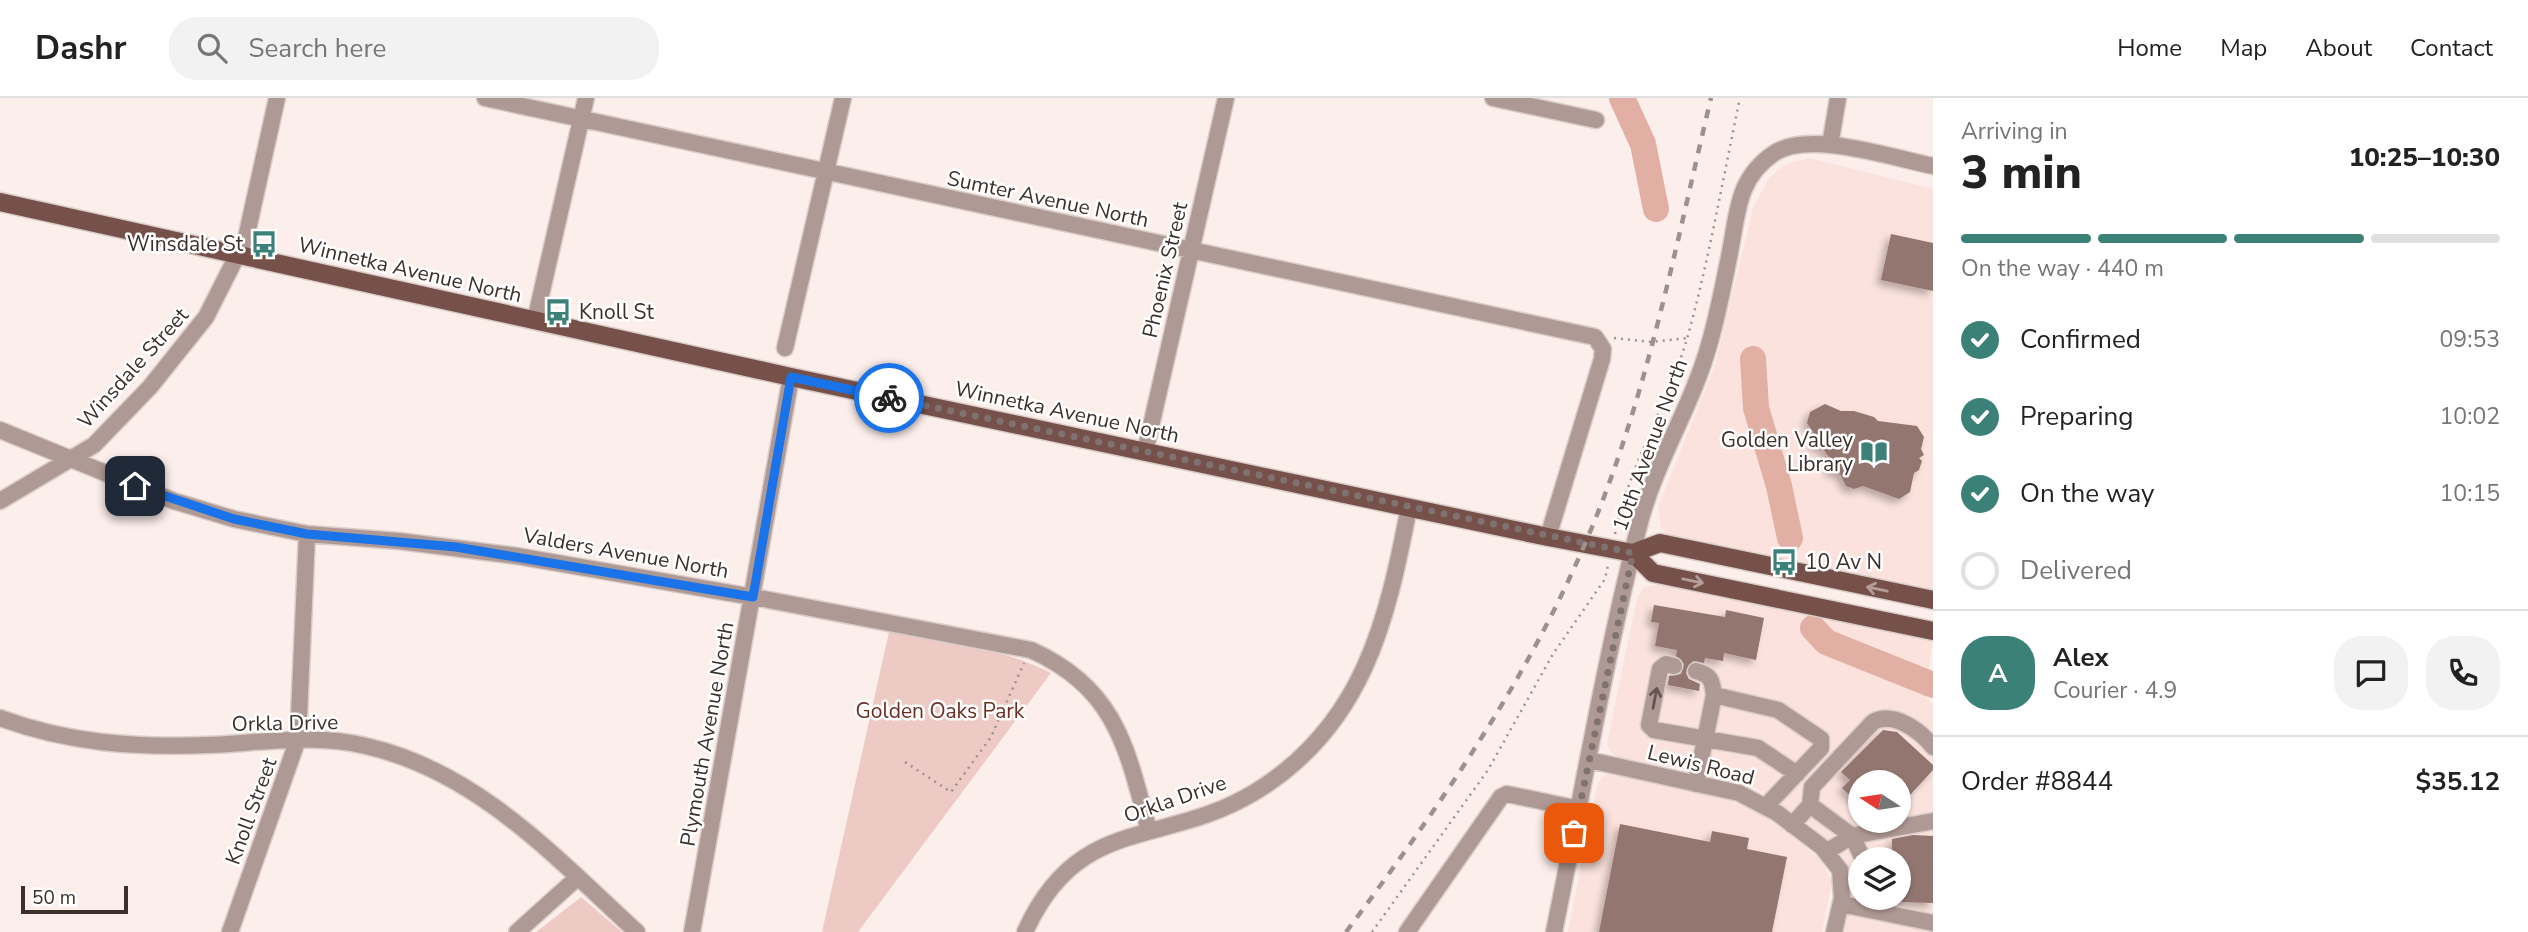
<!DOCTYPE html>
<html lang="en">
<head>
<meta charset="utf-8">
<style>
  body { margin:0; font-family:"Nunito Sans",sans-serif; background:#f2f2f2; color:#222; height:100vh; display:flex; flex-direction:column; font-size:26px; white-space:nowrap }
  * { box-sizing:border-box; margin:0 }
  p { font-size:23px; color:#767676 }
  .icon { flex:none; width:38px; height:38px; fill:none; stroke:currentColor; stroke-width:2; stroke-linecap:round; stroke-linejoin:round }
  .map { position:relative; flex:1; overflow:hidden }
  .sheet { display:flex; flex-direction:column; background:#fff; width:595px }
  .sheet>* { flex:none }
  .needle { width:46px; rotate:282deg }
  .tools { position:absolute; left:1848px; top:672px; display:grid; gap:14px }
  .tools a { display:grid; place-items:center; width:63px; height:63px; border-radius:50%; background:#fff; box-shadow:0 2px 5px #0004; font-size:35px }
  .scale { position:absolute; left:21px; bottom:18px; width:107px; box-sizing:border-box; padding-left:7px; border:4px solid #3c302d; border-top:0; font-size:19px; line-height:24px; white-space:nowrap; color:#3c302d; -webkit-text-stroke:5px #fff; paint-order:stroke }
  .pin { position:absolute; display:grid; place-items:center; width:60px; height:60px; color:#fff; margin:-30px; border-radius:14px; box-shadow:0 4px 10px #0006 }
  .courier { position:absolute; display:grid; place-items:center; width:70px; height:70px; margin:-35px; border:5px solid #1a73e8; border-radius:50%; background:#fff; color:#222; box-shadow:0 2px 9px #0007 }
  .overview em { font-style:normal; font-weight:800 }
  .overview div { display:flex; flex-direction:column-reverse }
  .overview { display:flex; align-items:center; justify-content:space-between; height:119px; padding:0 28px }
  h1 { font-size:46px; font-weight:800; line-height:52px }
  .bar { display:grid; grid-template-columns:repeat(4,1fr); gap:10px 7px; align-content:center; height:84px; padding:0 28px }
  .bar i { height:9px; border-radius:5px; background:#e0e0e0 }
  .bar .current { background:#3c8177 }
  .bar p { grid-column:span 4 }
  .line { display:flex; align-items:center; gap:18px; padding:0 28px; border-top:2px solid #e0e0e0 }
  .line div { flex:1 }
  .round { display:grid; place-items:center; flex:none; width:74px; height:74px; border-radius:28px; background:#f2f2f2 }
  ol { padding:0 28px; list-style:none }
  li { display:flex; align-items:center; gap:21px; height:77px }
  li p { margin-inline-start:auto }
  li .icon { padding:7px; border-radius:50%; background:#3c8177; color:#fff; stroke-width:4 }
  li:last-child { color:#767676 }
  li i { width:38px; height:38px; border:4px solid #e0e0e0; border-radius:50% }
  header { display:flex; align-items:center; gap:42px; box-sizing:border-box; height:98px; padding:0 35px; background:#fff; border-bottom:2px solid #e0e0e0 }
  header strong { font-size:33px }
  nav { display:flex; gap:38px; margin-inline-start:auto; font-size:24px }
  .search { width:490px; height:63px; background:#f2f2f2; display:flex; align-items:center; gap:18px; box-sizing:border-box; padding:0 24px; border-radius:28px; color:#767676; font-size:26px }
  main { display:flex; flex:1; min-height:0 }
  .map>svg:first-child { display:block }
  .built { fill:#fbe2dc; fill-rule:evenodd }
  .green { fill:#edcbc4 }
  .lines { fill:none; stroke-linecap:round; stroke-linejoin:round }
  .river { stroke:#e2afa5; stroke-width:26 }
  .building { fill:#93766f; filter:url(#shadow) }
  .minor-casing { stroke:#d9ccc9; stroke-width:19 }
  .major-casing { stroke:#d9ccc9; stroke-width:21 }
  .path { stroke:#9f928f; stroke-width:2.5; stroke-dasharray:2 5; stroke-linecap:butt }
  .minor { stroke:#af9994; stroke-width:16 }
  .major { stroke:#765149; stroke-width:18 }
  .rail { stroke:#9d918e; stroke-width:4.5; stroke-dasharray:9 9; stroke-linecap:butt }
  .oneway { stroke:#b49f9b }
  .oneway2 { stroke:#645551 }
  .done { stroke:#7f7270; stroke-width:7; stroke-dasharray:0 12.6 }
  .route { stroke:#1a73e8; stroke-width:9 }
  .labels { text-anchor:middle; stroke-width:5; stroke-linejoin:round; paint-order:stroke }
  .street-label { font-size:21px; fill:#3c302d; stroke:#fff }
  .poi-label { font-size:21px; fill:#3c302d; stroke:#fff; text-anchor:end }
  .park-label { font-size:21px; fill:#6b2e22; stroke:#fff }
</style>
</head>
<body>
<header>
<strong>Dashr</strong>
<div class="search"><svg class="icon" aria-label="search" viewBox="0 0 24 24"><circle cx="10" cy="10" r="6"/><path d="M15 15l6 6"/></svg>Search here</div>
<nav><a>Home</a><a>Map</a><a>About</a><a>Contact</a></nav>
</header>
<main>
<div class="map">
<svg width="1933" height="834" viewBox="0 0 1933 834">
  <defs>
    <filter id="shadow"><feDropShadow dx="-4.5" dy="4.5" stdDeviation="3.5" flood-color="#0004"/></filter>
  </defs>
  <rect width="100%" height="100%" fill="#fbeeeb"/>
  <path class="built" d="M1809,60L1933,91V492L1667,437L1661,429L1658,409L1715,267L1753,110L1769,80L1786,66Z
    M1666,486L1933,543L1925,598L1933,606V834H1842L1850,794L1848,777L1843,759L1831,745L1757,691L1734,681L1618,659L1610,653L1607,646L1637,500L1644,489ZM1860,684H1899V723H1860ZM1860,761H1899V800H1860Z
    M1608,675L1721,699L1760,716L1790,737L1822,763L1832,784L1822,834H1568L1598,684Z"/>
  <path class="green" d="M889,534C943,544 1001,549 1051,575L858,834H822Z
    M581,799L622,834H536Z"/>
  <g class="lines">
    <path class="river" d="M1622,0L1643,46L1656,111
      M1753,261L1756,310L1779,388L1790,440
      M1813,530L1826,544L1933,587"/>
  </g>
  <path class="building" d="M1891,136L1933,145V193L1881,182Z
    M1825,306L1841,313H1854L1874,319L1878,323L1917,328L1924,339L1921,351L1924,357L1919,360L1922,363L1919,372L1914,375L1910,394L1899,401L1863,388L1854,391L1846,388L1840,376L1829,373L1831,362L1823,351L1813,348L1815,337L1807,325L1810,314Z
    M1654,507L1725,519L1726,512L1764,520L1756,562L1724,555L1723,563L1705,560L1704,565L1693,563L1686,575L1689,581L1700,586L1699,593L1668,587L1669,578L1681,576L1684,566L1676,558L1677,552L1655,548L1659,525L1651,524Z
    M1883,632L1897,634L1933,667V672L1899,709V684H1860V707L1842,690L1850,682L1841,674Z
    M1620,726L1710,744L1712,733L1749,740L1747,751L1787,759L1772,834H1599Z
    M1913,737L1933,738V805L1899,804V761H1892V741Z"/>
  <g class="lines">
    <defs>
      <path id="minor" d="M485,0L1595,239L1603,251L1602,261L1548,439
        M1493,0L1596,22
        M1830,47L1838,0
        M535,223L586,0
        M785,250L843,0
        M0,332L174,403L234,421L307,436L399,443L517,458L753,499L1031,552C1116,590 1127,650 1149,733
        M1145,354L1226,0
        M0,403L94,347L150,289L206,219L246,140L277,0
        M1674,568L1666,566L1660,571L1649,627L1654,632L1758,650L1797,676
        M1696,573C1711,577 1712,582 1714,597
        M0,620C67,645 136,650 208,647C260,645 314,635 366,648C477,673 556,760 637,834
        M1589,662L1739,695L1777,715L1822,749L1840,772L1842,800L1834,834
        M1696,686L1714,597L1778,612L1821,641V650L1766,708
        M1810,707L1812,689L1873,624C1893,613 1920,632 1933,649
        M1792,727L1810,707L1852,738L1933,723
        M1826,754L1852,738L1863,761
        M1841,806L1933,825
        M230,834L298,641L307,436
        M517,834L577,780
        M692,834L791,279
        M1025,834C1078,715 1163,750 1255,694C1363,628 1387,524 1409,409
        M1407,834L1501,699L1507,696L1579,711
        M1554,834C1582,698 1605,559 1640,424C1656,363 1692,308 1709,247C1718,216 1724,185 1730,154C1738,114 1737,81 1773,56C1808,31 1893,60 1933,68"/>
      <path id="major" d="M0,104L791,279L1548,439L1633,455L1660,445L1933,502
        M1633,455L1653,475L1933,533"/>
    </defs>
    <use href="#minor" class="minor-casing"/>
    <use href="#major" class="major-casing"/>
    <path class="path" d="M1614,240L1652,244L1687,240
      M1615,436C1629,367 1667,308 1687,241C1709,162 1723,80 1740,0
      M905,664L951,694L991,639L1024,565
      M1372,834L1488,672L1553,556L1605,481L1608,467"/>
    <use href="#minor" class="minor"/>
    <use href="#major" class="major"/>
    <path class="rail" d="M1346,834C1437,712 1524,587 1584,448C1646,306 1675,150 1711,0"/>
  </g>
  <defs><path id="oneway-shaft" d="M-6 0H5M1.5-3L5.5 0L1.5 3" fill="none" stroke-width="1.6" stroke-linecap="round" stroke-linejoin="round" transform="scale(1.75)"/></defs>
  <g class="oneway">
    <use href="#oneway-shaft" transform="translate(1693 483) rotate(12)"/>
    <use href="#oneway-shaft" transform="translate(1877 491) rotate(-168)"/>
  </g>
  <use class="oneway2" href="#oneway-shaft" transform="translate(1655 600) rotate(-79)"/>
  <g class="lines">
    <path class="done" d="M889,300L1633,455L1574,735"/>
    <path class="route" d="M135,388L234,421L307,436L456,449L753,499L791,279L889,300"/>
  </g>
  <defs>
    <symbol id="bus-bare" viewBox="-9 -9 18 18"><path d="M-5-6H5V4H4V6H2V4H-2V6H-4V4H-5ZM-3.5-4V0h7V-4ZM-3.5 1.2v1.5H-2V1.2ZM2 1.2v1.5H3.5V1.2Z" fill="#3c8177" stroke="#fff" stroke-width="2.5" paint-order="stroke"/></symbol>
    <symbol id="library-bare" viewBox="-9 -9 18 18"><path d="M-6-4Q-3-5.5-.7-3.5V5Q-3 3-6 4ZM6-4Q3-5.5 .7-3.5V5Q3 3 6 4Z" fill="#3c8177" stroke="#fff" stroke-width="2.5" paint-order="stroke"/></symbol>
  </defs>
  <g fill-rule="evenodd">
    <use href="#bus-bare" x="245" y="127" width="38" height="38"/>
    <use href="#bus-bare" x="539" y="195" width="38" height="38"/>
    <use href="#library-bare" x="1855" y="335" width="38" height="38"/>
    <use href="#bus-bare" x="1765" y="445" width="38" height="38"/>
  </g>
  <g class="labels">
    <g class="street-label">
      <text transform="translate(1048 101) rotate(12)" y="7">Sumter Avenue North</text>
      <text transform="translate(410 172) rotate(13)" y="7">Winnetka Avenue North</text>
      <text transform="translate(1165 172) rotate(-77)" y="7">Phoenix Street</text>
      <text transform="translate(133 270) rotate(-48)" y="7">Winsdale Street</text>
      <text transform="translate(1067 314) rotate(12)" y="7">Winnetka Avenue North</text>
      <text transform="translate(1650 347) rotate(-70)" y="7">10th Avenue North</text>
      <text transform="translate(626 455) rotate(10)" y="7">Valders Avenue North</text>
      <text transform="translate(285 625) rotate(-1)" y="7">Orkla Drive</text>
      <text transform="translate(707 636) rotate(-80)" y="7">Plymouth Avenue North</text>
      <text transform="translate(1701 667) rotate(14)" y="7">Lewis Road</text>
      <text transform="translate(1175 701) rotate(-19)" y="7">Orkla Drive</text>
      <text transform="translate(251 713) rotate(-70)" y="7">Knoll Street</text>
    </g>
    <g class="poi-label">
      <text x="243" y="153">Winsdale St</text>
      <text x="579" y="221" text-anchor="start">Knoll St</text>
      <text x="1853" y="349">Golden Valley<tspan x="1853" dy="24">Library</tspan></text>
      <text x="1805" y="471" text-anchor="start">10 Av N</text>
    </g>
    <g class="park-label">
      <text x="940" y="620">Golden Oaks Park</text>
    </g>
  </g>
</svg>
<div class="tools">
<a><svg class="needle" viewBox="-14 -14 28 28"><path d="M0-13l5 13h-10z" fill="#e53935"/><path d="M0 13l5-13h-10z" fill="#767676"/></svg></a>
<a><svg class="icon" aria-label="layers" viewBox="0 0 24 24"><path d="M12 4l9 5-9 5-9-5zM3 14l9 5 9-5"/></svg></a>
</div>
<div class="scale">50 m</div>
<div class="pin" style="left:1574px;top:735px;background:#ea580c"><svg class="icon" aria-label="bag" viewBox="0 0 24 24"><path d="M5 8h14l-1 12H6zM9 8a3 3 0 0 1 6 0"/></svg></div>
<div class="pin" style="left:135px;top:388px;background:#1f2937"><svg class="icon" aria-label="home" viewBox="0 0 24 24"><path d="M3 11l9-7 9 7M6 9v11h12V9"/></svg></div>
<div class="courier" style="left:889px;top:300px"><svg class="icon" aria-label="bike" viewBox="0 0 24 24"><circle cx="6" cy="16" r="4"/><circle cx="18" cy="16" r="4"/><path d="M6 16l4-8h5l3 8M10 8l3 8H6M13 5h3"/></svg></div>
</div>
<section class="sheet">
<div class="overview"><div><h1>3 min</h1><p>Arriving in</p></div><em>10:25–10:30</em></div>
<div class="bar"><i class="current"></i><i class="current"></i><i class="current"></i><i></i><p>On the way · 440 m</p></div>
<ol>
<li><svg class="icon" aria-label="check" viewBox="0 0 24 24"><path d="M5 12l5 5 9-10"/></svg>Confirmed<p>09:53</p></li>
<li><svg class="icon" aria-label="check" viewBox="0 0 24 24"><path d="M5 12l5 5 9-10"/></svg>Preparing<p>10:02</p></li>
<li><svg class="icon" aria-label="check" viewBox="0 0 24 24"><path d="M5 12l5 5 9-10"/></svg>On the way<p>10:15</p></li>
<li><i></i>Delivered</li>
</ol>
<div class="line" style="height:126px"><b class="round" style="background:#3c8177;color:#fff">A</b><div><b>Alex</b><p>Courier · 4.9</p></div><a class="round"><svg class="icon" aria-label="chat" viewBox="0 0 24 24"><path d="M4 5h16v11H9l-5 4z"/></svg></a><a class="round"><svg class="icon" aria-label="phone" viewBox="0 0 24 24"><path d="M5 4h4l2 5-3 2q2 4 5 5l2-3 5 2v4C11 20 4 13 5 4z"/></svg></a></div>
<div class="line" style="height:91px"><div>Order #8844</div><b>$35.12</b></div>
</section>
</main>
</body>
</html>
